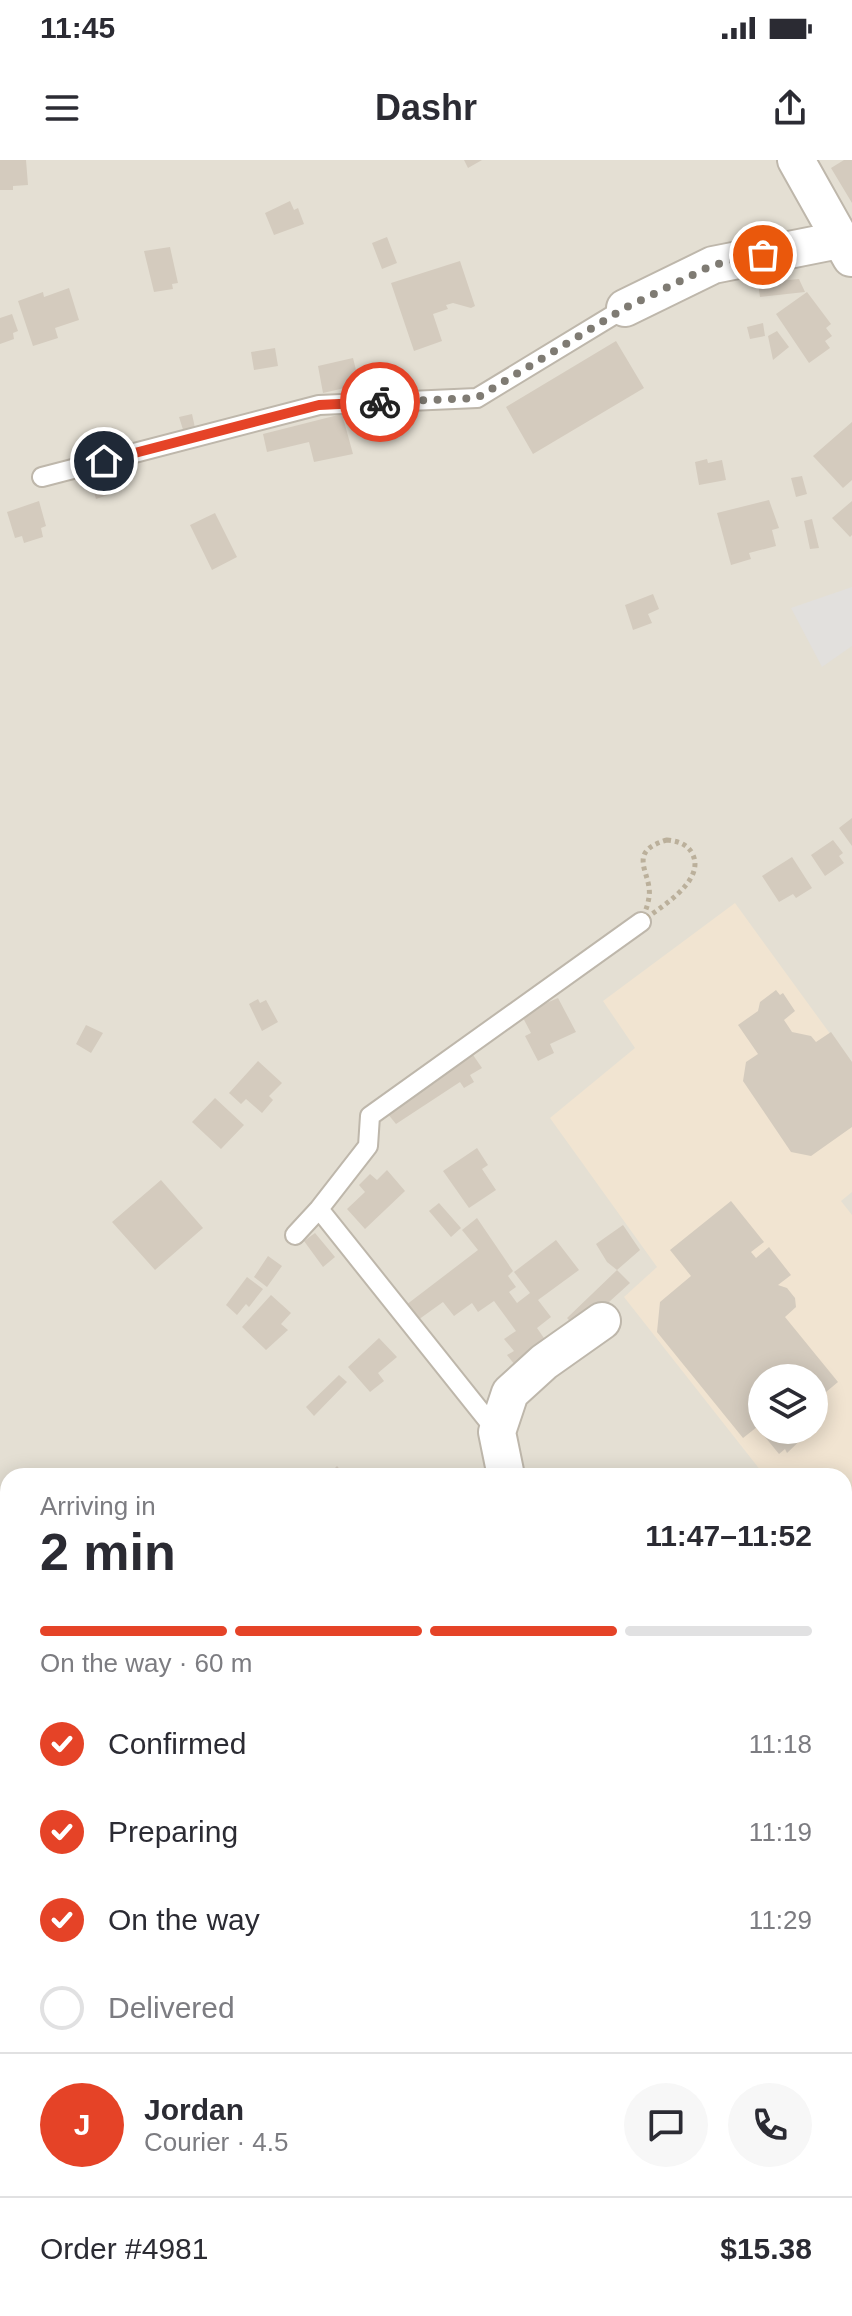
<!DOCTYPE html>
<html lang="en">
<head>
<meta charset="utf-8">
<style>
  body { margin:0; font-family:Arial,sans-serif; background:#f7f7f7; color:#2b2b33; height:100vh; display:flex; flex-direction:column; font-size:30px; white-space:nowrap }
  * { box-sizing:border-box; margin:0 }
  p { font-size:26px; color:#7c7c81 }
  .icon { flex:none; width:44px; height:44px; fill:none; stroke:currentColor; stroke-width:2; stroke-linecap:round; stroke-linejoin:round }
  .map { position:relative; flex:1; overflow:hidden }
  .panel { position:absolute; left:0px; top:1308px; width:852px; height:848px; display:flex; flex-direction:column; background:#fff; border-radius:24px 24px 0 0; box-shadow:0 4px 20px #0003 }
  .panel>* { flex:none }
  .buttons { position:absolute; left:748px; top:1204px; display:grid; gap:16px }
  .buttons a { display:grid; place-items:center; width:80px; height:80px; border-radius:50%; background:#fff; box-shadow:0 4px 20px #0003; font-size:40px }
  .pin { position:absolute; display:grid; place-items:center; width:68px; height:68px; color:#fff; margin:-34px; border:4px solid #fff; border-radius:50%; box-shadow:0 2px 8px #0007 }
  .courier { position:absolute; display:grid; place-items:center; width:80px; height:80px; margin:-40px; border:6px solid #e54327; border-radius:50%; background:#fff; color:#222; box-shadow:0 2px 10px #0007 }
  .summary em { font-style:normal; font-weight:700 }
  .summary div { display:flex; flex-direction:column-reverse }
  .summary { display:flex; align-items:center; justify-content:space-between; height:136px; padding:0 40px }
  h1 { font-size:52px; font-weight:700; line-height:60px }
  .bar { display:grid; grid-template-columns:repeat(4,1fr); gap:12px 8px; align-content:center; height:96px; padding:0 40px }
  .bar i { height:10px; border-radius:6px; background:#e1e1e2 }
  .bar .current { background:#e54327 }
  .bar p { grid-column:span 4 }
  .line { display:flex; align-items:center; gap:20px; padding:0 40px; border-top:2px solid #e1e1e2 }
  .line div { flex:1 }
  .round { display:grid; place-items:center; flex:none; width:84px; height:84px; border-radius:42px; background:#f7f7f7 }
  ol { padding:0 40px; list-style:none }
  li { display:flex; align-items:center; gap:24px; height:88px }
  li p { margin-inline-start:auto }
  li .icon { padding:8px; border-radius:50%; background:#e54327; color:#fff; stroke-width:4 }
  li:last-child { color:#7c7c81 }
  li i { width:44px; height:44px; border:4px solid #e1e1e2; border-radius:50% }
  .status { display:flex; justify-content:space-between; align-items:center; height:56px; padding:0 40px; background:#fff; direction:ltr }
  .status svg { height:22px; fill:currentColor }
  header { display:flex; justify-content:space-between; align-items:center; height:104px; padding:0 40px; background:#fff; font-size:36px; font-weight:700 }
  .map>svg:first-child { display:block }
  .residential { fill:#e4dfd3; fill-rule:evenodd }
  .commercial { fill:#f1e4d1; fill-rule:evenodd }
  .industrial { fill:#e3dfda }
  .parking { fill:#e2e0dd }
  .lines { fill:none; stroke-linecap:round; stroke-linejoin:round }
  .stream { stroke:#a6cde8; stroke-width:9 }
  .building { fill:#d4cbbe }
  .service-casing { stroke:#beb7ab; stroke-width:22 }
  .pedestrian-casing { stroke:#beb7ab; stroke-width:32 }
  .minor-casing { stroke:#beb7ab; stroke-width:40 }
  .tertiary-casing { stroke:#beb7ab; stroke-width:48 }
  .path { stroke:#bbb09b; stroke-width:5; stroke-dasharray:4 4; stroke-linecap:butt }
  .service { stroke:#fff; stroke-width:18 }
  .pedestrian { stroke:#fff; stroke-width:28 }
  .minor { stroke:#fff; stroke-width:36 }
  .tertiary { stroke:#fff; stroke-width:44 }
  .done { stroke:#7f7b73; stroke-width:8; stroke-dasharray:0 14.4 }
  .route { stroke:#e54327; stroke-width:10 }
</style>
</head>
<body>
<div class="status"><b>11:45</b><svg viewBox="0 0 49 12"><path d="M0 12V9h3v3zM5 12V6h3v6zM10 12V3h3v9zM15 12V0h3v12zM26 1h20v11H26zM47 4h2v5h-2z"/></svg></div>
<header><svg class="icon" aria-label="menu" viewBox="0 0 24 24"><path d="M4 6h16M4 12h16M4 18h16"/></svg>Dashr<svg class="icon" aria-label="share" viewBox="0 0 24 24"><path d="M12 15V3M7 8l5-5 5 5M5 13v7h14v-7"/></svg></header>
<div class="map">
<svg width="852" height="2156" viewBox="0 0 852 2156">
  <rect width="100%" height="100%" fill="#f1ede5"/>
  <path class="residential" d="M0,0H852V2156H441L440,2148H844V1316H8V1370L0,1375ZM762,1218H814V1270H762Z
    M8,1382V2148H98L91,2156H0V1387Z"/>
  <path class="commercial" d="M735,743L852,904V1032L841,1041L852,1055V1356L844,1364V1316H765L624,1137L657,1107L550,958L635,888L603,841ZM762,1218H814V1270H762Z"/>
  <path class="industrial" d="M0,1720L8,1726V2148H65L56,2156H0Z"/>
  <path class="parking" d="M852,427V486L822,507L791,448Z"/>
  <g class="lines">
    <path class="stream" d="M0,1472L8,1505
      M389,2156L390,2148"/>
  </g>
  <path class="building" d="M0,0H26L28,25L13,26V30H0Z
    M464,0H482L468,8Z
    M844,0H852V43L831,8Z
    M290,41L294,50L298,48L304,64L274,75L265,53Z
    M387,77L397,103L382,109L372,83Z
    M170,87L178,123L172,124L173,129L154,132L144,91Z
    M460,101L475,146L471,148L453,143L446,145L448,149L433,154L442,181L414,191L391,123Z
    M799,119L805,132L760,137L758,123Z
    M69,128L79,160L55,168L58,178L33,186L18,141L43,132L44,137Z
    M807,132L831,164L826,168L832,176L825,181L830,188L809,203L776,154Z
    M12,154L18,171L13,173L14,179L0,184V158Z
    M763,163L765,176L750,179L747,167Z
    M777,171L789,187L773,200L768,176Z
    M616,181L644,228L533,294L506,247Z
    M275,188L278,206L254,210L251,192Z
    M353,198L358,218L348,220L349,227L323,233L318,206Z
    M192,254L197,277L186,279L179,257Z
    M342,254L353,294L314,302L309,282L267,292L263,274Z
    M852,262V320L843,328L813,296Z
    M707,299L708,303L722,300L726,320L699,325L695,302Z
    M127,303L130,316L119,320L121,326L109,330L111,334L96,339L90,319L104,315L103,310Z
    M802,316L807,334L796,337L791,318Z
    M769,340L779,368L772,370L776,386L749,393L751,399L731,405L717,353Z
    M39,341L46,366L41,368L43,377L24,383L22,376L15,378L7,352Z
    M852,341V375L850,377L832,358Z
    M215,353L237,397L212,410L190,365Z
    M812,359L819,388L810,389L804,361Z
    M653,434L659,449L648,454L652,463L633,470L625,445Z
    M852,658V686L839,668Z
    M833,680L843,693L839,696L844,703L825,716L811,695Z
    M792,697L812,728L796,738L793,734L779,742L762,716Z
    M776,830L780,835L783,833L795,851L784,860L792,872L811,876L816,882L831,872L852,902V967L811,996L791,992L743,921L746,902L758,894L738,865L758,851L760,842Z
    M558,838L576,872L550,884L554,893L538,901L525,876L531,873L521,854Z
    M258,839L260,843L266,840L278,862L262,871L249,844Z
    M86,865L103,873L91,893L76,884Z
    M471,892L482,908L470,915L474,922L464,928L460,922L396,964L383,948Z
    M258,901L282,923L269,936L273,940L262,953L246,939L241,944L229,933Z
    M215,938L244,965L221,989L192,962Z
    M477,988L488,1005L482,1009L496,1030L469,1048L443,1011Z
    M387,1010L405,1031L365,1069L347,1049L365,1032L359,1025L370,1014L377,1020Z
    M161,1020L203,1068L155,1110L112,1062Z
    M731,1041L764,1082L751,1092L756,1098L769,1087L791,1115L778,1125L787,1128L795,1138L796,1147L785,1157L838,1222L814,1242V1218H762V1270H811L787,1293L785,1289L779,1294L757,1267L743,1278L657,1172L660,1142L691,1116L670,1090Z
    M439,1043L461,1068L451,1077L429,1051Z
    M477,1058L513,1111L508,1116L516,1127L509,1132L517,1143L530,1133L514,1112L556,1080L579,1110L538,1140L551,1157L537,1168L546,1181L515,1205L507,1195L514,1191L504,1179L516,1171L494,1141L478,1152L472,1143L454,1156L443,1142L418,1160L406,1145L478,1090L462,1070Z
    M623,1065L640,1090L617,1110L630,1123L578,1170L567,1158L617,1110L607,1102L596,1084Z
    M315,1073L335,1097L323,1107L304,1081Z
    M268,1096L282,1106L267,1127L254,1117Z
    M247,1117L263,1129L249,1147L246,1144L237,1155L226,1145Z
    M271,1135L291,1153L281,1164L288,1170L266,1190L242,1167Z
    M379,1178L397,1197L378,1213L384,1221L370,1232L348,1207Z
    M339,1215L347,1222L314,1256L306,1247Z
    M337,1306L346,1316H327Z
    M845,1561L852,1567V1630L847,1625L844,1628Z
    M273,2148H286L295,2156H266Z
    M693,2148H708L721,2156H688Z"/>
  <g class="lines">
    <defs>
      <path id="service" d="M42,317L319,245L477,238L625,148
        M319,1049L497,1272
        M295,1075L319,1049L368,986L370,956L641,762
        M844,1767L852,1774
        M0,1813L8,1812
        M0,2103L8,2090
        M51,2148L58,2156"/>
      <path id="pedestrian" d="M105,2156L111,2148"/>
      <path id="minor" d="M796,0L851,98
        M625,148L713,105L839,80
        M506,1316L497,1272L510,1233L544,1202L602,1161
        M2,1601L8,1605
        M844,1679L852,1685"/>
      <path id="tertiary" d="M844,1473L852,1464
        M146,2156L152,2148
        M215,2156L220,2148"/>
    </defs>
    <use href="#service" class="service-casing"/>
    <use href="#pedestrian" class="pedestrian-casing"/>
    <use href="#minor" class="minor-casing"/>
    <use href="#tertiary" class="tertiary-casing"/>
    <path class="path" d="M667,680C678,681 688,684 693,695C705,722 659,748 641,762C644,754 648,746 649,737C653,714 624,692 667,680Z
      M844,1423L852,1415
      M0,1710H8"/>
    <use href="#service" class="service"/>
    <use href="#pedestrian" class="pedestrian"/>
    <use href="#minor" class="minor"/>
    <use href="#tertiary" class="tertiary"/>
  </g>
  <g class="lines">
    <path class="done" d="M380,242L477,238L625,148L713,105L763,95"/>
    <path class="route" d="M104,301L319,245L380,242"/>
  </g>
</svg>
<div class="buttons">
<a><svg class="icon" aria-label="layers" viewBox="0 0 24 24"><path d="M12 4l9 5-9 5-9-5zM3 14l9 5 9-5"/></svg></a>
</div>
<div class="pin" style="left:763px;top:95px;background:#ea580c"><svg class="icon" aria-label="bag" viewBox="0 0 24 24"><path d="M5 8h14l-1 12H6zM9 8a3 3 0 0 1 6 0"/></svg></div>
<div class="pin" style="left:104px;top:301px;background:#1f2937"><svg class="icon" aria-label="home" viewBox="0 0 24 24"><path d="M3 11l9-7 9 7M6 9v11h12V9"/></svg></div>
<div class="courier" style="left:380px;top:242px"><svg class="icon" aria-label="bike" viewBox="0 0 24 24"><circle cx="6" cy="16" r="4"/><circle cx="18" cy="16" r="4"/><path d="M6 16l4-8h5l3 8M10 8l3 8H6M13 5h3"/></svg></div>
<section class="panel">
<div class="summary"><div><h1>2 min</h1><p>Arriving in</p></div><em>11:47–11:52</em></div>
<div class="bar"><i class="current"></i><i class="current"></i><i class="current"></i><i></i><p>On the way · 60 m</p></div>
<ol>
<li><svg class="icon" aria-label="check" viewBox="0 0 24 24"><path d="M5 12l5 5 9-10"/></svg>Confirmed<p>11:18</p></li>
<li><svg class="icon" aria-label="check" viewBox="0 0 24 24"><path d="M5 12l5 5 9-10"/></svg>Preparing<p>11:19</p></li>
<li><svg class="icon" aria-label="check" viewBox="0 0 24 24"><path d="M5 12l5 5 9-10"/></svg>On the way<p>11:29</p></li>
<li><i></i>Delivered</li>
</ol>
<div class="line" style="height:144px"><b class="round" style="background:#e54327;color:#fff">J</b><div><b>Jordan</b><p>Courier · 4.5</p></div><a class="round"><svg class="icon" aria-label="chat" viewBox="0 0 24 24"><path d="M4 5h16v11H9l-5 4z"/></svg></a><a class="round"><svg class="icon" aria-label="phone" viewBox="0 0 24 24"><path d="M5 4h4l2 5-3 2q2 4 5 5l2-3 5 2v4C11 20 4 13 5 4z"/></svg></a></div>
<div class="line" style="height:104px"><div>Order #4981</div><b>$15.38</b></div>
</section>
</div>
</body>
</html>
